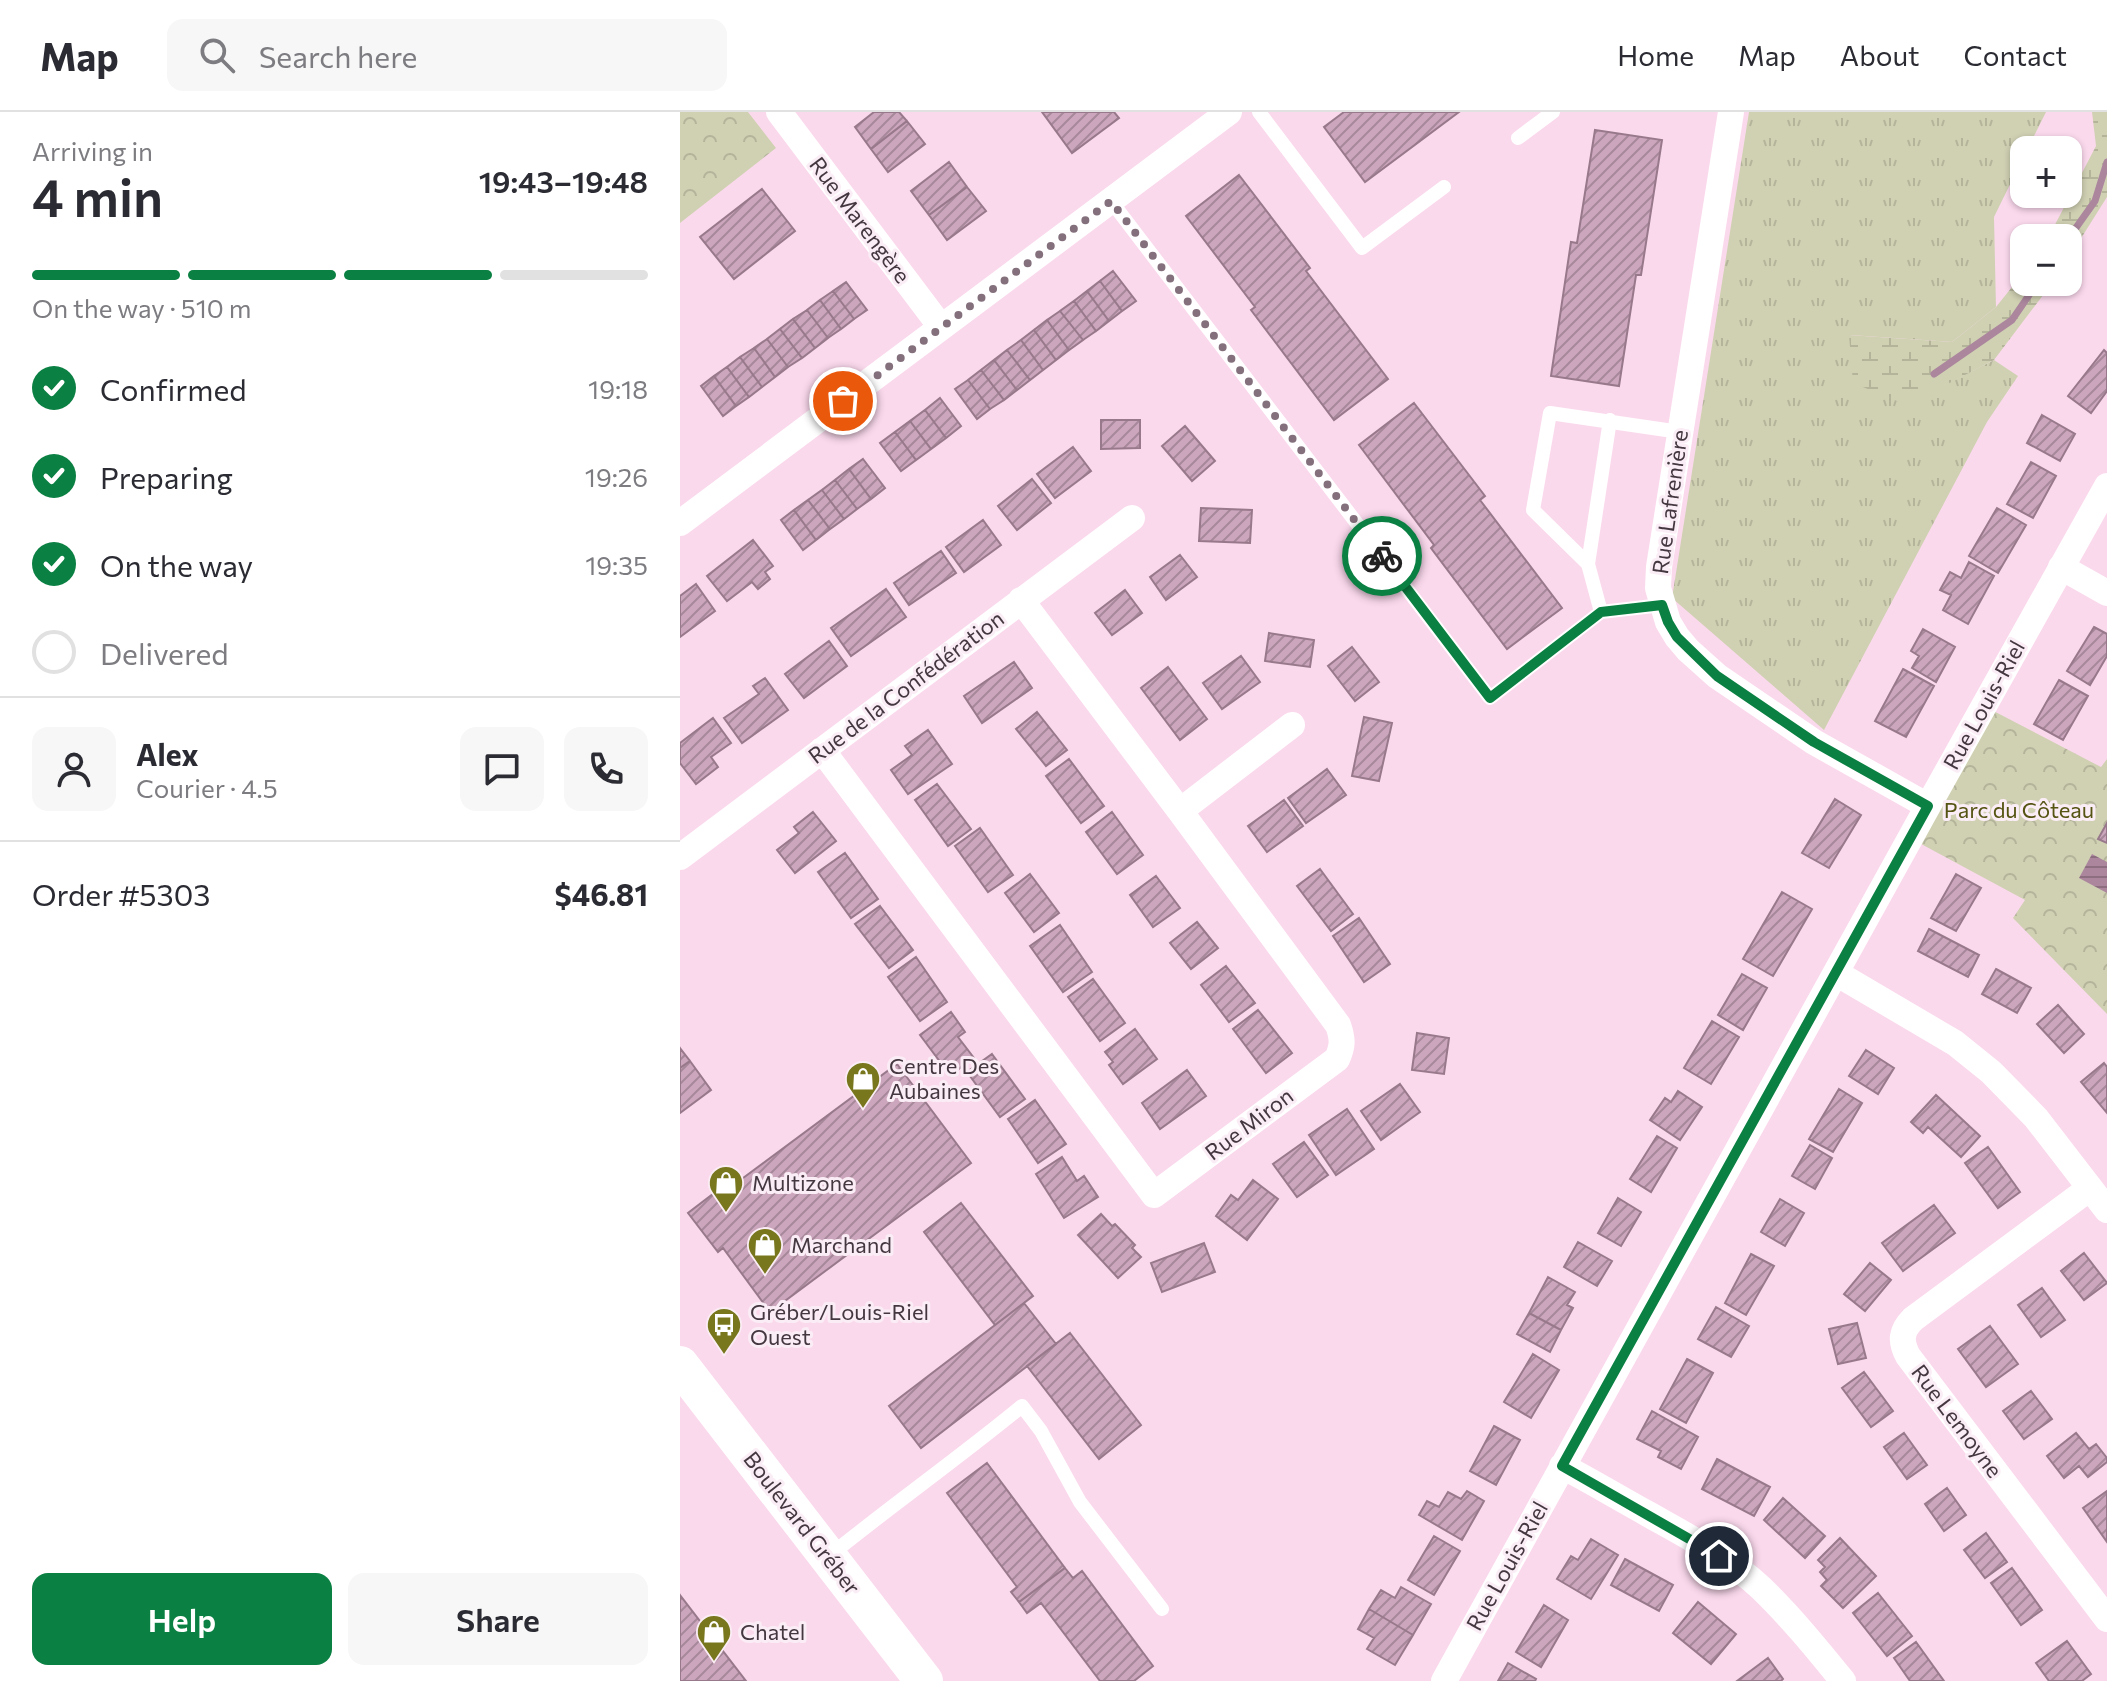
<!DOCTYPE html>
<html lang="en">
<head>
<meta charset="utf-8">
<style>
  body { margin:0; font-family:Commissioner,sans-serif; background:#f7f7f7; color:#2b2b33; height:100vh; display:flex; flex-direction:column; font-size:30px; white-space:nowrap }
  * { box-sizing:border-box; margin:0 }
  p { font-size:26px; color:#7c7c81 }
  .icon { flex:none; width:44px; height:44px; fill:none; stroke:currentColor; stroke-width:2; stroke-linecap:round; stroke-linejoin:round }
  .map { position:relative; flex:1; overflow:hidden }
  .side { display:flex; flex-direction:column; background:#fff; width:680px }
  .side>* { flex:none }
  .fabs { position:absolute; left:1330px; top:24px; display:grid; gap:16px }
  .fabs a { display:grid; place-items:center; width:72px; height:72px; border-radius:16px; background:#fff; box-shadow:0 2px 6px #0004; font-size:40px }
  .pin { position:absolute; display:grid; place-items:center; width:68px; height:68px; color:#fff; margin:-34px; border:4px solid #fff; border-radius:50%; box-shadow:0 2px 8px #0007 }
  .courier { position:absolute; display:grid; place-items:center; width:80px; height:80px; margin:-40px; border:6px solid #0b8043; border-radius:50%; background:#fff; color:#222; box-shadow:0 2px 10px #0007 }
  .headline em { font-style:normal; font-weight:600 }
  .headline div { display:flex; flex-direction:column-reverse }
  .headline { display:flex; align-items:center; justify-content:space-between; height:136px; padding:0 32px }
  h1 { font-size:52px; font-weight:600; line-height:60px }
  .bar { display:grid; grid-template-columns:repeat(4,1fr); gap:12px 8px; align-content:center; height:96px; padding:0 32px }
  .bar i { height:10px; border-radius:6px; background:#e1e1e2 }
  .bar .active { background:#0b8043 }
  .bar p { grid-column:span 4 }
  .line { display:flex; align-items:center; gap:20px; padding:0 32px; border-top:2px solid #e1e1e2 }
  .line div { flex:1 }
  .round { display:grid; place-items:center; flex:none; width:84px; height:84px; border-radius:16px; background:#f7f7f7 }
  ol { padding:0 32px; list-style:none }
  li { display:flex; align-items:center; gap:24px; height:88px }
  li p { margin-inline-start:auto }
  li .icon { padding:8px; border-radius:50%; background:#0b8043; color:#fff; stroke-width:4 }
  li:last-child { color:#7c7c81 }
  li i { width:44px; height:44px; border:4px solid #e1e1e2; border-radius:50% }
  .primary-button { display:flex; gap:16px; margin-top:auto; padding:16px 32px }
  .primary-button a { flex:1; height:92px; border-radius:16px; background:#0b8043; color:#fff; font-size:32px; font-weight:600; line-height:92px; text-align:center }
  .primary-button a+a { background:#f7f7f7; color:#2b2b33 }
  header { display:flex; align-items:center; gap:48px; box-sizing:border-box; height:112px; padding:0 40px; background:#fff; border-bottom:2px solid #e1e1e2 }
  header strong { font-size:38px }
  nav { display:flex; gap:44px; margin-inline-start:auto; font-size:28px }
  .search { width:560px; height:72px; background:#f7f7f7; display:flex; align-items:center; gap:20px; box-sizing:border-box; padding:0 28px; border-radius:16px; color:#7c7c81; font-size:30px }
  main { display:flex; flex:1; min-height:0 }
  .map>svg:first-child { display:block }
  .grass { fill:url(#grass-tufts) }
  .forest { fill:url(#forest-crowns) }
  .wetland { fill:url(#wetland-marsh) }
  .water { fill:url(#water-rules) }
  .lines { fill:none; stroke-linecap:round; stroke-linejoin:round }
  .stream { stroke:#ab869d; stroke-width:7 }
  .building { fill:url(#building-hatch); stroke:#98798b; stroke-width:2 }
  .lane { stroke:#fff; stroke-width:14 }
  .street { stroke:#fff; stroke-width:26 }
  .secondary { stroke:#fff; stroke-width:38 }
  .done { stroke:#84707c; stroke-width:8; stroke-dasharray:0 14.4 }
  .route { stroke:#0b8043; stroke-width:10 }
  .labels { text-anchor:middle; stroke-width:6; stroke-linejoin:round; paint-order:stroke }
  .street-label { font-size:22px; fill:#44373f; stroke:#fbedf5 }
  .park-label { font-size:22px; fill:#555413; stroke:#fbedf5 }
  .poi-label { font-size:22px; fill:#44373f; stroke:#fbedf5; text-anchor:start }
</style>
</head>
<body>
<header>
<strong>Map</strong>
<div class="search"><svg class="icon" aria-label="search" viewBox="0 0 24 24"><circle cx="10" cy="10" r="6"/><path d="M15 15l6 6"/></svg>Search here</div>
<nav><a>Home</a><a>Map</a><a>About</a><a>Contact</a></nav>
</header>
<main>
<section class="side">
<div class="headline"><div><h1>4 min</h1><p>Arriving in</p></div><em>19:43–19:48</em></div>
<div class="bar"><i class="active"></i><i class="active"></i><i class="active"></i><i></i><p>On the way · 510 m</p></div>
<ol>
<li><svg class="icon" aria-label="check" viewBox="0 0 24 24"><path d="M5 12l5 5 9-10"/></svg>Confirmed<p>19:18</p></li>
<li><svg class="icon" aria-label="check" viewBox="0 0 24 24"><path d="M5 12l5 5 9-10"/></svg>Preparing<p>19:26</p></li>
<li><svg class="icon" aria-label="check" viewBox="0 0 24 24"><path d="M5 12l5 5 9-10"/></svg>On the way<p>19:35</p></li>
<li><i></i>Delivered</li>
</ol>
<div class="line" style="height:144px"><a class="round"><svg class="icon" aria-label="person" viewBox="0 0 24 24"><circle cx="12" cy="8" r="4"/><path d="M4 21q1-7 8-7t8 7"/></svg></a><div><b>Alex</b><p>Courier · 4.5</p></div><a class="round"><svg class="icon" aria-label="chat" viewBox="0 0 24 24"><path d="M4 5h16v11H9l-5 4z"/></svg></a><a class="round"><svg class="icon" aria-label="phone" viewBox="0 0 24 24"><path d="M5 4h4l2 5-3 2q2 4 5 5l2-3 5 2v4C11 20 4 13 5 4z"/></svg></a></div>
<div class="line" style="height:104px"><div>Order #5303</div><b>$46.81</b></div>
<div class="primary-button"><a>Help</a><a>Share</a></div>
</section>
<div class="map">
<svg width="1427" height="1569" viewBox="0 0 1427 1569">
  <defs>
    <pattern id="grass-tufts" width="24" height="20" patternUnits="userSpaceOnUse" patternTransform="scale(2)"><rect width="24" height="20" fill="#d0d1b3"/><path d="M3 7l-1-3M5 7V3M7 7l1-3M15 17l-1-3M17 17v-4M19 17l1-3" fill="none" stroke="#b4b49b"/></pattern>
    <pattern id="forest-crowns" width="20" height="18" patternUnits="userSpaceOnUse" patternTransform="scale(2)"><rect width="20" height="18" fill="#d0d1b3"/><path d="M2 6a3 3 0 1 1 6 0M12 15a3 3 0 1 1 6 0" fill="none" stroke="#b4b49b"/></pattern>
    <pattern id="wetland-marsh" width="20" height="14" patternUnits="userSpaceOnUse" patternTransform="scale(2)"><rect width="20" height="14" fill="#d0d1b3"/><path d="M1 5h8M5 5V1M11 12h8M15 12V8" fill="none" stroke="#b4b49b"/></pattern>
    <pattern id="water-rules" width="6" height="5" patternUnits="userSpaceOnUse" patternTransform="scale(2)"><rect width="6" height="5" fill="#ab869d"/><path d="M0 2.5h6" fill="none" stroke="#8d6e81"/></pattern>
    <pattern id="building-hatch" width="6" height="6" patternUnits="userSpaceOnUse" patternTransform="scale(2)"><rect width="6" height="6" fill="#cca6bd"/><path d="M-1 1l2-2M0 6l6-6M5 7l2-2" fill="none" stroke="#a7889b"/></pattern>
  </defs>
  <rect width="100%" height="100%" fill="#fbd9ed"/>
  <path class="grass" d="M1069,0H1366L1347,38H1344V44L1314,105L1316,195L1272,230L1170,223L1227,292L1314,248L1338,264L1307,310L1144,618L992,486Z"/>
  <path class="forest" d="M0,0H68L96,36L0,111Z
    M1304,594L1421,655L1427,647V902L1333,806L1345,788L1230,726Z"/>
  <path class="wetland" d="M1412,0H1427V85L1388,147V126H1368L1416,34Z
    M1344,160V170H1373L1314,248L1227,293L1173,271L1169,223L1272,230L1316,195Z"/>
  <path class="water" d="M1412,742L1427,750V781L1399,766Z"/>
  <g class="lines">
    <path class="stream" d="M1388,127L1415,89L1427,50
      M1254,262L1332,208L1358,170"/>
  </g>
  <path class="building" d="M194,0H219L227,9L191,37L175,15Z
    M362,0H434L439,6L392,41Z
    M664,0H779L685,70L644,15Z
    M227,9L245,32L208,60L191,37Z
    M915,18L982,28L961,163H956L939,274L871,264L891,130L897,131Z
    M269,50L287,75L249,103L231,79Z
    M559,63L630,156L626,159L708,267L654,308L571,198L575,195L506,104Z
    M287,75L306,99L267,128L249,103Z
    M82,77L115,119L54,167L20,125Z
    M433,159L456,189L442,199L420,169Z
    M420,169L442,199L429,209L407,179Z
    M166,170L187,198L174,207L153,179Z
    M153,179L174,207L161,217L140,188Z
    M407,179L429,209L416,219L394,189Z
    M140,188L161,217L148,226L127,198Z
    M394,189L416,219L403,228L380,199Z
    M127,198L148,226L135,236L113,207Z
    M380,199L403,228L389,238L367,208Z
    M113,207L135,236L122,246L100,217Z
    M367,208L389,238L376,248L354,218Z
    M100,217L122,246L108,255L87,227Z
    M354,218L376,248L363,258L341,228Z
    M87,227L108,255L95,265L74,236Z
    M341,228L363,258L350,268L327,238Z
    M74,236L95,265L82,275L60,245Z
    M327,238L350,268L337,278L314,248Z
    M1424,238L1427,241V279L1411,301L1388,284Z
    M60,245L82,275L69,285L47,255Z
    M314,248L337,278L324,288L301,258Z
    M47,255L69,285L56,294L34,264Z
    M301,258L324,288L310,297L288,268Z
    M34,264L56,294L43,304L21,274Z
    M288,268L310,297L297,307L275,277Z
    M260,286L281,314L266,326L245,298Z
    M734,291L805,384L800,388L882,496L827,537L751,436L754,433L679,333Z
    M245,298L266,326L251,337L230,309Z
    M1362,303L1395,322L1380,349L1347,331Z
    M421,308H460V336L421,337Z
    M230,309L251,337L236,348L215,320Z
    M505,314L535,349L512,369L482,334Z
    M215,320L236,348L221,359L200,331Z
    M393,335L411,359L375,386L357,362Z
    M183,347L205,376L191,387L169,357Z
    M1351,350L1376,364L1353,406L1327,392Z
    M169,357L191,387L177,397L155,368Z
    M352,367L371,391L337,418L318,394Z
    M155,368L177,397L164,407L142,378Z
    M142,378L164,407L150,417L128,388Z
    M128,388L150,417L136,428L114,398Z
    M521,396L572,398L570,431L519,429Z
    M1317,396L1346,413L1318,461L1289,444Z
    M114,398L136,428L123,438L101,408Z
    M303,408L321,433L284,460L266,435Z
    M73,428L93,454L85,460L90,467L78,477L72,470L47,489L27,464Z
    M261,439L276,461L229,493L214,471Z
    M500,443L517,465L486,488L470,465Z
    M1289,450L1314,464L1288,512L1263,498L1271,483L1260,478L1270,460L1281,466Z
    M16,472L35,499L0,525V484Z
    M206,477L226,505L171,544L151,516Z
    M445,478L462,501L432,523L415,501Z
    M1414,515L1427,522V544L1410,573L1387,559Z
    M1243,517L1275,535L1256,570L1232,556L1239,544L1231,539Z
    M589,521L634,528L630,555L585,549Z
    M149,529L167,554L124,586L105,562Z
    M672,535L699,570L675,589L648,554Z
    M561,544L580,570L542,597L523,571Z
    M334,550L352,576L302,611L284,584Z
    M488,555L527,607L500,628L461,576Z
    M1223,557L1254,574L1226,625L1195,609Z
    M85,566L108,598L62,631L44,606L79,582L73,574Z
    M1379,568L1408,584L1383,628L1354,612Z
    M357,600L387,638L366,654L336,617Z
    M684,605L712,611L699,669L672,664Z
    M33,606L51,631L31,645L38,655L16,672L0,651V631Z
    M248,618L272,652L228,682L211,658L232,643L225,634Z
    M389,647L424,694L401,711L366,664Z
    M647,657L666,683L626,711L608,686Z
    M257,672L291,717L268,734L235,688Z
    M1155,687L1181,703L1149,756L1122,741Z
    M604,688L623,714L587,740L568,714Z
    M133,700L156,729L115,761L97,738L119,721L114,715Z
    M432,700L463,743L437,762L406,720Z
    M1427,711V731L1418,727Z
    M300,716L333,763L308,780L275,734Z
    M165,741L198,787L171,806L138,760Z
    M640,757L673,802L651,819L617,774Z
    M350,762L379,801L354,820L325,781Z
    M1276,762L1301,776L1276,819L1251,806Z
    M476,764L500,796L473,815L450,783Z
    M1102,780L1132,797L1093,864L1063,847Z
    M200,794L233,838L209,856L175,812Z
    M679,806L710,852L684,870L653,824Z
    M517,810L538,836L511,857L490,831Z
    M380,813L412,860L383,880L350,834Z
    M1249,817L1299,843L1288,865L1238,839Z
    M236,845L267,890L240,909L208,865Z
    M546,854L575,891L549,910L521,873Z
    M1316,857L1351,876L1337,901L1302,882Z
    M1062,862L1087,876L1063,918L1038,903Z
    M413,867L445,911L420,929L388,885Z
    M1378,893L1404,922L1384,941L1357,912Z
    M578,898L612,941L586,961L553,917Z
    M271,900L285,920L278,925L294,946L270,963L240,923Z
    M1032,909L1059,925L1031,972L1004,956Z
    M455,917L477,947L443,972L429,953L433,950L425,940Z
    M737,921L769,926L764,962L732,958Z
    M0,936L10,949L0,956Z
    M1186,938L1214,956L1198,982L1169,964Z
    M312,942L345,987L320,1005L287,960Z
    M10,949L31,978L0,1001V956Z
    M1424,951L1427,955V1001L1401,970Z
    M217,952L291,1051L90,1200L43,1136L38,1140L8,1101L55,1065L59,1069Z
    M507,958L526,984L480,1017L462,991Z
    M720,972L740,1000L701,1028L681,999Z
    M1159,977L1182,991L1153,1040L1129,1027Z
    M998,979L1022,995L1000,1028L970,1008L985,986L991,990Z
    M1256,983L1300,1024L1281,1045L1248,1015L1243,1021L1231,1010Z
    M355,988L386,1032L358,1051L328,1007Z
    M667,997L694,1037L656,1063L629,1023Z
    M977,1024L997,1036L971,1080L950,1067Z
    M624,1030L648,1063L617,1085L593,1052Z
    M1130,1033L1152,1046L1135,1077L1112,1064Z
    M1308,1035L1340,1080L1318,1096L1285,1051Z
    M382,1045L397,1069L404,1064L418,1085L384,1106L356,1062Z
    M573,1068L598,1087L567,1128L536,1104L551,1083L558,1088Z
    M938,1086L961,1100L941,1134L918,1121Z
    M1100,1087L1124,1101L1105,1134L1081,1120Z
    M281,1091L353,1184L315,1213L244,1120Z
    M1254,1093L1275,1121L1223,1159L1202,1131Z
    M421,1102L432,1114L435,1112L455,1133L452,1136L461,1145L438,1166L398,1123Z
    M898,1130L932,1149L917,1174L884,1155Z
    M524,1131L535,1160L482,1180L471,1151Z
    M1404,1141L1427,1171L1404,1188L1381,1159Z
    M1071,1142L1094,1154L1066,1203L1045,1191Z
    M1190,1151L1211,1168L1185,1199L1164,1182Z
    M868,1165L895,1180L887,1193L893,1196L881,1218L849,1201Z
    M1362,1176L1385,1208L1361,1225L1338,1193Z
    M344,1191L376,1232L241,1336L209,1294Z
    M1036,1195L1069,1214L1051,1245L1018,1227Z
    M849,1201L881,1218L870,1240L837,1222Z
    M1177,1211L1186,1246L1158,1252L1149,1217Z
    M1310,1214L1338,1252L1306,1275L1278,1237Z
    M390,1221L461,1313L419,1347L347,1254Z
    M853,1242L879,1258L851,1306L824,1290Z
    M1007,1247L1033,1261L1006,1311L980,1297Z
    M1184,1260L1213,1299L1191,1315L1162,1276Z
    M1351,1279L1372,1307L1344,1327L1323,1299Z
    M972,1299L1018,1325L1001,1357L978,1345L981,1339L957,1327Z
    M814,1314L840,1328L816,1373L790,1359Z
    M1224,1321L1247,1353L1227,1367L1204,1335Z
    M1396,1321L1409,1337L1416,1332L1427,1346V1350L1408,1365L1399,1354L1384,1366L1367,1344Z
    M1037,1347L1090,1375L1074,1404L1022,1377Z
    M307,1351L385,1456L339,1490L331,1480L337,1475L267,1381Z
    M1267,1376L1286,1403L1264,1419L1245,1392Z
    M787,1379L804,1389L782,1428L739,1403L747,1389L759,1395L768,1380L781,1387Z
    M1427,1379V1430L1403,1396Z
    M1103,1386L1145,1424L1125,1446L1084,1408Z
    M1306,1421L1327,1450L1305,1466L1284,1438Z
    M754,1424L780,1439L754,1483L728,1468Z
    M1160,1426L1196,1464L1163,1496L1141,1474L1147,1468L1140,1460L1145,1455L1138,1448Z
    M911,1427L938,1443L911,1487L877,1467L891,1444L898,1448Z
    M945,1447L993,1473L979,1499L931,1473Z
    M385,1456L393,1466L402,1459L473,1554L454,1569H420L361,1491L347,1501L339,1490Z
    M1332,1456L1362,1498L1341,1513L1311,1471Z
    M721,1475L751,1492L733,1523L689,1497L701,1478L715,1486Z
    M1198,1481L1232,1524L1207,1544L1173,1501Z
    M0,1483L66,1569H0Z
    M1018,1490L1056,1522L1031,1552L993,1521Z
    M864,1493L888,1508L861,1555L836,1540Z
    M689,1497L733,1523L715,1553L687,1537L694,1526L678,1517Z
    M1387,1529L1411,1562L1402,1569H1369L1356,1551Z
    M1236,1530L1264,1569H1230L1214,1546Z
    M1088,1546L1103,1567L1101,1569H1057Z
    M828,1551L856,1567L855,1569H818Z"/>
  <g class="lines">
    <path class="lane" d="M579,0L682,136L764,75
      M838,26L873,0
      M431,89L810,586L921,500L982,493
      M908,452L853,398L870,301L1000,320
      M921,500L908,452L930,308
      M148,1445C212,1393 279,1346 342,1294L361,1319L400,1390L482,1497"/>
    <path class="street" d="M99,0L261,215
      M1051,0L979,455L978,476L988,510L997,525L1008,538L1037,564L1134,630L1248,694
      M0,411L549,0
      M1381,455L1427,481
      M142,638L474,1083L657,947C663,934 663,927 658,913L500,699L341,488
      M500,699L612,613
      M0,745L452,406
      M1156,861L1275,931L1311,960L1356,1006L1427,1098
      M1410,1076L1233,1207C1221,1219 1220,1229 1228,1244L1427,1507
      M882,1354C911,1369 939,1386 968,1402C1007,1424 1048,1445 1081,1476C1111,1505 1137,1537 1163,1569
      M764,1569L1248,694L1427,374"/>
    <path class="secondary" d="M0,1253L244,1569"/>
  </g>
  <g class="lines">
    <path class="done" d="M163,289L431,89L702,444"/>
    <path class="route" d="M702,444L810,586L921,500L982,493L988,510L997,525L1037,564L1134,630L1248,694L882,1354L1039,1444"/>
  </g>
  <defs>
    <symbol id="shop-pin" viewBox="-11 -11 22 30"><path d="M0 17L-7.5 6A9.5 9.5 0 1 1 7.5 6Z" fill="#78771d" stroke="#fbedf5"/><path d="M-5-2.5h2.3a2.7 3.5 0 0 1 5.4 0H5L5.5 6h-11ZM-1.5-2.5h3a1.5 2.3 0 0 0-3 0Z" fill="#fff"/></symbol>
    <symbol id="bus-pin" viewBox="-11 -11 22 30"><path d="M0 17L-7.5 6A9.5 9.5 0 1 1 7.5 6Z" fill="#78771d" stroke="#fbedf5"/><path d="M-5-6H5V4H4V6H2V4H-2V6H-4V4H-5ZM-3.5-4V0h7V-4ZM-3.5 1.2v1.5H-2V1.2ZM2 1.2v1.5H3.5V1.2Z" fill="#fff"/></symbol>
  </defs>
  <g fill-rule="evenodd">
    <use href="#shop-pin" x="163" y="947" width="40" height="54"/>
    <use href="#shop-pin" x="26" y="1051" width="40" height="54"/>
    <use href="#shop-pin" x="65" y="1113" width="40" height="54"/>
    <use href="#bus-pin" x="24" y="1193" width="40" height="54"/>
    <use href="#shop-pin" x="14" y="1500" width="40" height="54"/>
  </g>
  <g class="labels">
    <g class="street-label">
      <text transform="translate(180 108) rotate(53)" y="8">Rue Marengère</text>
      <text transform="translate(990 390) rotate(-82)" y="8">Rue Lafrenière</text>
      <text transform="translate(226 575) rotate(-37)" y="8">Rue de la Confédération</text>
      <text transform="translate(1304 593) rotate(-61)" y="8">Rue Louis-Riel</text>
      <text transform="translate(569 1012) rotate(-37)" y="8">Rue Miron</text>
      <text transform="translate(1277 1309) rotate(53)" y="8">Rue Lemoyne</text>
      <text transform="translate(122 1411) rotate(52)" y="8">Boulevard Gréber</text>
      <text transform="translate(827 1454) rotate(-61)" y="8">Rue Louis-Riel</text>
    </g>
    <g class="park-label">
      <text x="1339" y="706">Parc du Côteau</text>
    </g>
    <g class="poi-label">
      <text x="209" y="962">Centre Des<tspan x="209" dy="25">Aubaines</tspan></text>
      <text x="72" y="1079">Multizone</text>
      <text x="111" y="1141">Marchand</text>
      <text x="70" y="1208">Gréber/Louis-Riel<tspan x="70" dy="25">Ouest</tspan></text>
      <text x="60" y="1528">Chatel</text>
    </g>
  </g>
</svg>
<div class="fabs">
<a>+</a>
<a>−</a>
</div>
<div class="pin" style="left:163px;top:289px;background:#ea580c"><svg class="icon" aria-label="bag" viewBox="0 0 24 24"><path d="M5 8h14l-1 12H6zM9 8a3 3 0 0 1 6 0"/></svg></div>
<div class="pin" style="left:1039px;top:1444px;background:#1f2937"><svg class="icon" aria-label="home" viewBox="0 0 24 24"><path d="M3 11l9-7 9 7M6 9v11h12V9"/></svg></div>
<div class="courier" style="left:702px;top:444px"><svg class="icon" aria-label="bike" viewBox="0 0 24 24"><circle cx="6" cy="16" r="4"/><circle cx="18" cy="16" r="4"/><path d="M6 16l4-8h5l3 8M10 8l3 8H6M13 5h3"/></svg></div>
</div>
</main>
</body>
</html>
